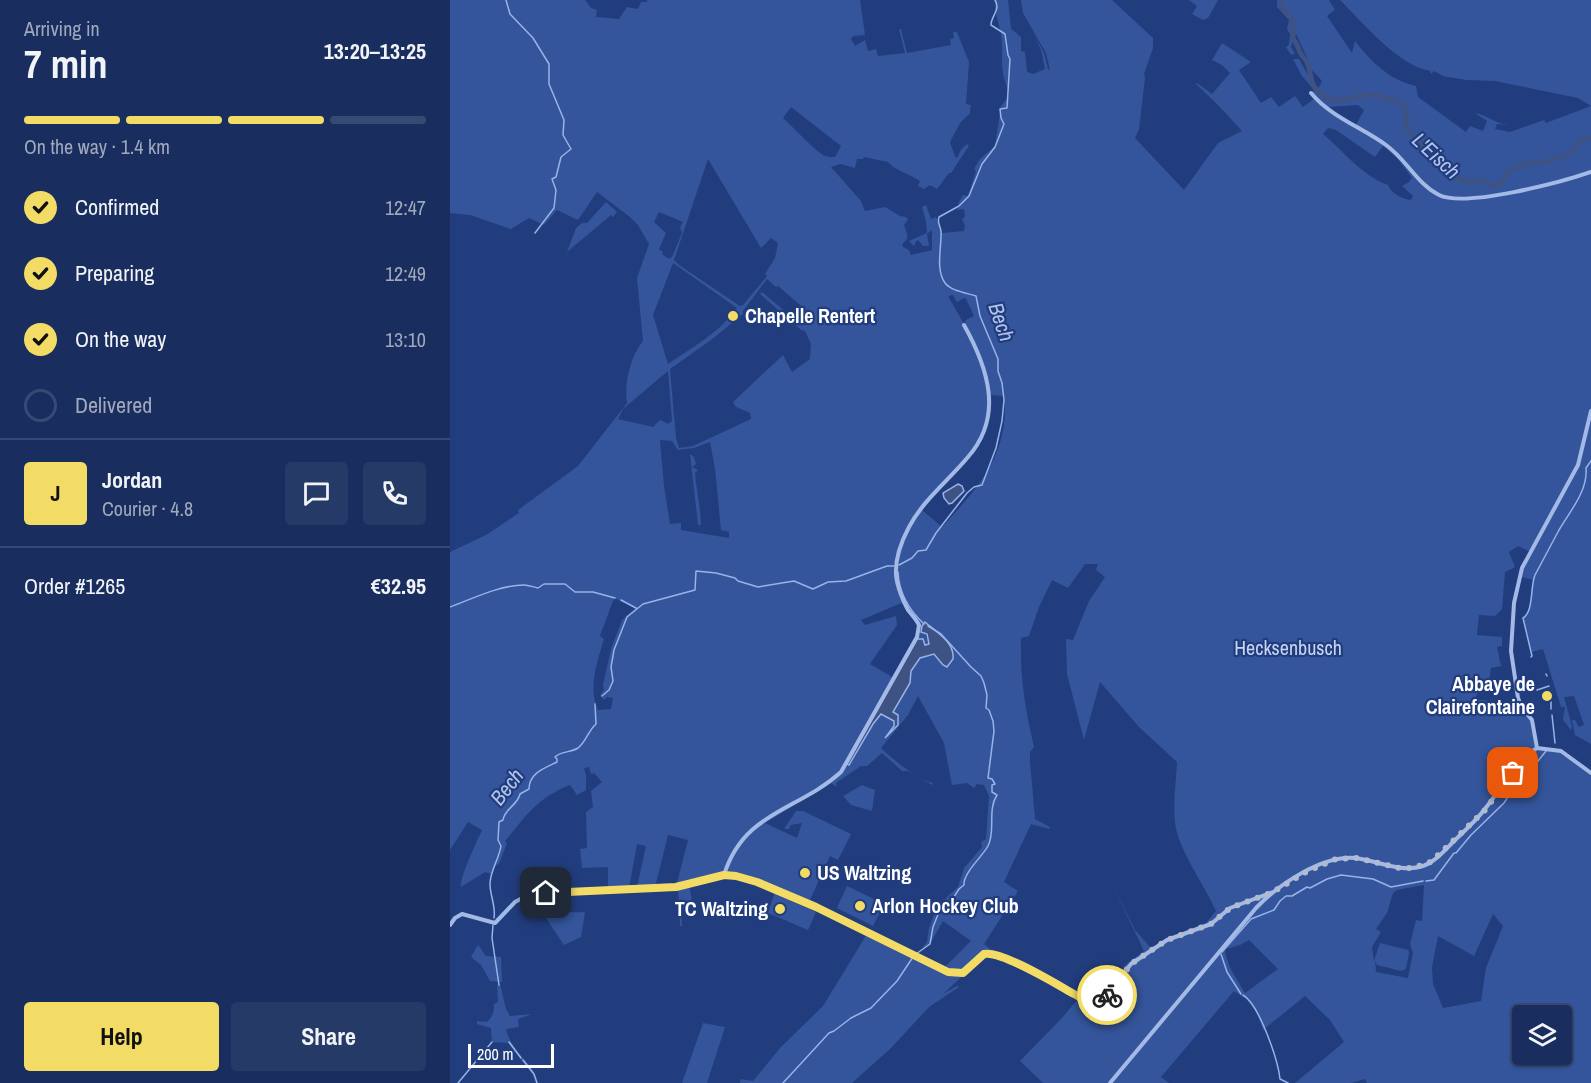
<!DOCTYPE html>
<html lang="en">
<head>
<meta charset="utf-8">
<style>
  body { margin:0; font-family:"Archivo Narrow",sans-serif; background:#263a67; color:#f1f3f6; height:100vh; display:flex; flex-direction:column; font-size:22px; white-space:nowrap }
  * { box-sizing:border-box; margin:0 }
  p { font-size:20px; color:#9fa8bc }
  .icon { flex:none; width:33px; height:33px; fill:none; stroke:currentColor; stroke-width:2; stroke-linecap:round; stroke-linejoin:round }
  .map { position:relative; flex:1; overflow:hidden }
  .drawer { display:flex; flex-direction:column; background:#192e5e; width:450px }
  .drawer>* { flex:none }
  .fabs { position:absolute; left:1062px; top:1005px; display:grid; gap:12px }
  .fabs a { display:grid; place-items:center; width:60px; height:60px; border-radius:6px; background:#192e5e; box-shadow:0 2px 4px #0004,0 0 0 2px #374a73; font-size:30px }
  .scale { position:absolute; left:18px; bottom:15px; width:86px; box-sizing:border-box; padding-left:6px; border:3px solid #fff; border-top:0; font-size:16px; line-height:21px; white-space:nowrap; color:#fff; -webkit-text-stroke:4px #213d7d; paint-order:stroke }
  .pin { position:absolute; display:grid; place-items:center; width:51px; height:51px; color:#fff; margin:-26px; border-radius:12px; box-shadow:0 3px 9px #0006 }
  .courier { position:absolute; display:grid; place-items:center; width:60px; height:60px; margin:-30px; border:4px solid #f3dc66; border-radius:50%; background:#fff; color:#222; box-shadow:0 2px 8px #0007 }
  .overview em { font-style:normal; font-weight:700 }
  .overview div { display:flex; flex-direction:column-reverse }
  .overview { display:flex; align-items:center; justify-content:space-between; height:102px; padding:0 24px }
  h1 { font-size:39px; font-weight:700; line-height:45px }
  .bar { display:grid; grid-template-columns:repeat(4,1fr); gap:9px 6px; align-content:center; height:72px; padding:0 24px }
  .bar i { height:8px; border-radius:4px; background:#374a73 }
  .bar .on { background:#f3dc66 }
  .bar p { grid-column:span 4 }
  .line { display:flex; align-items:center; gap:15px; padding:0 24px; border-top:2px solid #374a73 }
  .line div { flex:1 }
  .round { display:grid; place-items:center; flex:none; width:63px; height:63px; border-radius:6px; background:#263a67 }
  ol { padding:0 24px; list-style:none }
  li { display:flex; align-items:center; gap:18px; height:66px }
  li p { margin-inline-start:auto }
  li .icon { padding:6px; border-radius:50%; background:#f3dc66; color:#111; stroke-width:4 }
  li:last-child { color:#9fa8bc }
  li i { width:33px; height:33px; border:3px solid #374a73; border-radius:50% }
  .cta { display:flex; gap:12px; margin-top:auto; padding:12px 24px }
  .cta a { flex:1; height:69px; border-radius:6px; background:#f3dc66; color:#111; font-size:24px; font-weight:700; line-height:69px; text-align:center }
  .cta a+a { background:#263a67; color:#f1f3f6 }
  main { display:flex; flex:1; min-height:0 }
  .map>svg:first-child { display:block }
  .green { fill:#34559b; fill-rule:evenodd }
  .water { fill:#3e5383; stroke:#98b3e8; stroke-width:1.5 }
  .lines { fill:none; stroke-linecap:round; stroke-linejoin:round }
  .stream { stroke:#98b3e8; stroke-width:1.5 }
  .river { stroke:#3e5383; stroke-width:5 }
  .minor { stroke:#a4bae6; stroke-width:4 }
  .done { stroke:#b1bbd2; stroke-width:6; stroke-dasharray:0 10.8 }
  .route { stroke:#f3dc66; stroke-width:8 }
  .poi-dot { fill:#f3dc66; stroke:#213d7d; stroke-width:2 }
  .labels { text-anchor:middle; stroke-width:4.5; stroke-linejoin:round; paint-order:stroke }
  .poi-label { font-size:20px; font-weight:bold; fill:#fff; stroke:#213d7d; text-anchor:start }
  .park-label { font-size:20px; fill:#c8d6f5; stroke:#213d7d }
  .water-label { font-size:21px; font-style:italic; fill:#b0c4ee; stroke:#213d7d }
</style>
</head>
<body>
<main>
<section class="drawer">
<div class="overview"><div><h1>7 min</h1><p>Arriving in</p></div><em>13:20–13:25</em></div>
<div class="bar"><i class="on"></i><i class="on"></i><i class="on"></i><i></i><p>On the way · 1.4 km</p></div>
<ol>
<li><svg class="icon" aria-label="check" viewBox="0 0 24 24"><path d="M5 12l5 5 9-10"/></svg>Confirmed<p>12:47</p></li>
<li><svg class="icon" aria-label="check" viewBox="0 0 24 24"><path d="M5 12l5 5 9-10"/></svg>Preparing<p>12:49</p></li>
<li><svg class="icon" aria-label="check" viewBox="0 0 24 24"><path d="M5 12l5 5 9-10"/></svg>On the way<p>13:10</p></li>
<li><i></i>Delivered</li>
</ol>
<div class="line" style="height:108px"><b class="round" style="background:#f3dc66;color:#111">J</b><div><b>Jordan</b><p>Courier · 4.8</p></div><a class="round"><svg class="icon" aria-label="chat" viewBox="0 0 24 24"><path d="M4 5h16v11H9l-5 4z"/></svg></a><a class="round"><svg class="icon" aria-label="phone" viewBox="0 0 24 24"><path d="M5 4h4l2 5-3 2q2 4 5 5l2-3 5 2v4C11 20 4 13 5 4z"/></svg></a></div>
<div class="line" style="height:78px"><div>Order #1265</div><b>€32.95</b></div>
<div class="cta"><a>Help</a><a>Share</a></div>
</section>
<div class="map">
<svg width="1141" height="1083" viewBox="0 0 1141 1083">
  <rect width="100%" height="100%" fill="#213d7d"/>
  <path class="green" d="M0,0H135L141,8L147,10L146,17L169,19L177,7L188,9L191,2H196L198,0H410L415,35L403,36L401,39L405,46L415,40L418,51L426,49L428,56L455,53L449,29H451L457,53L501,45L500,39L504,38L503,32H507L519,62L516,104L521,105L520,113L510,123L500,142L505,157L507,158L511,150L517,144L519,146L501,173H499L487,189L480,185L474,189L468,186L470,181C460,174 445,171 438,162L414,157L413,159H407L405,168L390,164L381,167L411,201L415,211L435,207L450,216L456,217L458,220L454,225C457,233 460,239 452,244L453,247L459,250L461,255L482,250V230L477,234L479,246H473L468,240L466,241L464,246L459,241L477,233L476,221L472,207L476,205L481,219L486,217L492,233L514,231L515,225L512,219L515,217L514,209L507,210L510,206L508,204L513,195L518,196L526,171L524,169L530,159L545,146L551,106L559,96C558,88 554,81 553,73C551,61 553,47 551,34C549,22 544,12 545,0H558L561,29L571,37V51L575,52L577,72L583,74L595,69L591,50L584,34L594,53L598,69L600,70L596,53L573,13L571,0H662L703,38V48L694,74L695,78L689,129L685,138L734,190L768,143L792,131L768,105L746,84L747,83L762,94L780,73L772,65L762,60L772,43L801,62L789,70L811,103L821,97L829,107L845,96L853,107L865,98L861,93L864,90L852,76L843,59H849L867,91L872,81L859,67V62L846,34L843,38L841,47L845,53L841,55L836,47L839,45L840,34L837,29L839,20L827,7V0H879L885,10L877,16L902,53L905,41C921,62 940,80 966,86L968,97L1016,132L1020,126L1033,131L1037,121L1025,113C1037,115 1046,124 1059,125L1047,124L1045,129L1060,132L1094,120L1096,123L1141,106L1128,98L1045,81L1016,80L993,76L984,71L981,74L980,71C949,66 912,22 890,0H1141V744L1125,735L1122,720H1125L1129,727L1134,725L1124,696L1114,697L1122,726L1121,730L1113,720L1115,707H1111L1093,649L1082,652L1073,618L1078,614L1083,580L1069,576L1081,552L1068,546L1059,552L1065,567L1055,572L1052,609L1045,616L1029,615L1027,635L1052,637V646L1047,647L1051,666L1041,668L1039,681L1032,682L1025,699L1039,701L1057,711L1071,706L1082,720L1088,748L1111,751L1141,773V1083H917L915,1079L901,1083H845L894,1042L880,1020L855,996L813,1030L807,1013L794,996V998L784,991L711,1077L719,1083H593L570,1061L611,1019L628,999L545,955L535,956L531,959L493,994L507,986L509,987L479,1007L441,1048L402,1083H290L291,1079L303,1081L331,1047L373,1006L417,934L422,930L494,968L521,941L493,921L480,944L471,949L477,942L479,928L484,915L497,897L508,887L514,868L532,847L531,842L536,839L539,796L534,785L527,784L524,788L517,783L502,785L494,743L468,696L458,715L431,748C444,760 466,779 483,783L482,785L458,771H452L432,753L417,766H411L386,783L387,787L381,783L315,823L347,838L352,823L341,825L339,829H334L346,811H353L401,834L388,860L380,856L359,902L326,887L325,892L327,895L366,912L358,930L318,913L325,892L280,875L239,884L243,906L231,908L232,926H230L228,887H226L238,840L218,835L205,887H187L196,846L187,844L179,888H158V867L132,868L130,849L137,848L136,812L143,807L141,791L152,782L144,773L141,774L139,767L134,768L136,775V790L127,795L120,785C87,798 77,815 55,841L57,843L49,864L46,865L42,874L35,872L11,887C9,879 27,841 32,830L18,822L0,850V552L36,535L69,513L68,510L128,466L177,403C174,384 180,357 193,341L187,278L199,244L188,225L180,217L147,192L128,220L107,210L94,225L79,218L61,229L20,215L0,213ZM908,105L914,110L906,125L878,107ZM341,107L391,146L385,157C382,157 378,157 375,156C368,154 341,125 333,118ZM878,128L886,130L925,157L933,146L947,158L962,178L959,182L952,186L963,196L961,200C952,199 942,194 938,185C914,177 893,151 873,134ZM258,159L311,248L321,238L328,243L325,258L315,274L317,276L293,305L290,306L229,265L224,260ZM209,212L233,222L230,227L232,233L222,257L219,259L212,254L213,252L209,249L216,233L204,222ZM223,263L287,308C270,332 243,347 218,364L203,315ZM317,279L326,287L328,286L357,311L359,320L355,325H351L312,292L310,294L351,330L355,331L361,344L360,359L342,372L333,355L283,402L286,407L300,413L301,419L243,446L229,448L226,438L220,369L261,340L293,314V311ZM503,295L507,302L514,298L516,299L524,316L516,320L514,324L498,296ZM218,371L222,421L218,424L210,420L203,427L168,419L173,409ZM541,395L554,396C560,453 529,487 492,527L472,510L523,453V455C534,437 544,417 541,395ZM210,440L222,441L228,450L244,448L260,442L265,469L271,530L279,532V538L231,530V523L220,524L214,486ZM635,564H648L646,570L655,577L639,601L623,640L616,639L617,674L634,740L650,682L689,727L727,762C726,782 723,803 725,823C728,849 755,886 766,911L756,923L716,939L701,948L685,930L661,882L694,951L675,965L650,1001L640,1002L593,975L540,949L534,944L568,891L554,882L581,824L599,829L600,827L585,819L580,761V752L584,747C575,707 570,680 571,638L579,636L589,607L602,580L618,588ZM164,598L185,608L172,620L161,649L153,685L154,690L150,695L154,700L157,697L163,698L161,709L148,710C138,688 147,662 154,639L150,636ZM454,602L469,629L442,677L420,664L447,625L446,616L415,625L411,620ZM475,623L501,647C502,657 502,661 493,665L484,654L470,658L461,671L460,683L443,712L448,725L435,736L444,726V721L431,714C418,730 411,749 399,765H398L409,744L475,645L479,644L472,626ZM974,885L972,921L966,920L960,944L963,953L958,978L926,972L925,961L927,965L951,971L956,969L959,953L958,950L930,943L924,961L922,947L931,932L926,929L937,913L943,893L947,890ZM1043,914L1053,926L1036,968L1031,1001L993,1008L983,984L982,967L988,936L1024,956ZM799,940L828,969L795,993L780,968L775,952L776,949L790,945ZM1072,1016H1112V1054H1072Z
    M739,0H768L758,18L753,20L742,14L747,6Z
    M156,202L167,212L163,217L161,215L117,252L126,228L132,223H137Z
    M240,454L244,457L246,464L242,467L248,470L245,473C246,490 251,507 251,525H248Z
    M412,785L425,790L422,811L401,805L393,796Z
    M397,886L434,904L423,926L387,908Z
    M135,912L131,937L114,945L96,918C106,910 122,913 135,912Z
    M28,945L36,956L51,957L52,982L40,981L31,965L21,957Z
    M50,984L56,1009L60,1016L82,1014L68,1019L69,1027L56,1029C61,1052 83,1062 88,1083H86L83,1075L58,1043L42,1042L41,1028L27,1024V1021L37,1022C43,1016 44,1012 44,1004L48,1002L47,985Z
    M253,1023L275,1027L257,1083H232Z"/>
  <path class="water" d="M508,484L512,486L514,491L502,503L499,504L494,498L493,493Z
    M475,622C486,632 505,642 503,659L497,667L493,665L484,654L470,658L461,671L460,683L443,712L448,715V725L435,738L444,726V721L431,714L423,724L399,765L397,764L467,639H473L475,645L479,644L477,634L471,632L472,626Z"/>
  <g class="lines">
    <path class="stream" d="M56,0L60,14L83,38L99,64V84L114,120L113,135L121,149L111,157L106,177L102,179L106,190L104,208L85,233
      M449,565L462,558L468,551L476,550L486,533L517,493L524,487L532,485L546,448L552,421L554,400L552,383L548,371V359L530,316L526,296C517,293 501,291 495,283C485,269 492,246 491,231C490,225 487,223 489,217L509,206L519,196L532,164L545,147L554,124L551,118L550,109L557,108L560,59L558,55L555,34L541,25C541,16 551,10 545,0
      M448,572C449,593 459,610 474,624
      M171,600L186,608
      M0,607C22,599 50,585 74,585C78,585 83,587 88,588L94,584H115L125,592H143L165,598
      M1081,657L1082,656L1073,618C1084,611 1080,587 1085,575C1093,560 1101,545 1109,530C1120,511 1138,491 1136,468L1141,461
      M1096,674L1097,676
      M1087,690L1099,686
      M152,696L159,690L163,681L161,667L164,650L177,617L193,604L245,590L246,571L266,573L285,578L288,581L308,587L344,581L363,589L378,582L396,581L437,566H444
      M1101,709V700
      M1102,715L1105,743
      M976,881L984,880L1004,853H1006L1021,835L1054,803L1061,792L1066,789L1096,751
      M44,918C46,906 40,896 40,884C40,871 49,859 51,846L48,840L49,822L53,820C55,808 68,805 70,794L79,789C79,773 95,768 107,762V759L105,757C111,751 120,753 128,748C136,742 138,731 146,724L145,704
      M43,925L42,938L49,985
      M772,952L801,919L824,910L830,901L836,896H842L857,887L860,888L877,879L891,875L923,879L941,887L973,881
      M466,954L480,944L483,927L491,907L502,900L509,889L514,885C513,873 532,857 538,846C546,831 537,810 547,795L542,792V785L545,784L542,779L538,778L544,731L543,721L539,710L536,708L537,695L534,683L531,676L521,667L491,634L478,626
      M771,954L777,972L791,994
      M793,995C809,1004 828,1060 830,1079L838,1083
      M59,1042L71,1058
      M73,1060L84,1074L87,1083
      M8,1083L42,1042
      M333,1083L379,1033L384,1031L401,1018L421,1008L447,981L463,957"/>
    <path class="river" d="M831,0L832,8L843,21V39C848,44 848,49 851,54C852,56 856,60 857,62C863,77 858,87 876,97C891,106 909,93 926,95C932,96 938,99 944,101C948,102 953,102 955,107C957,114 954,122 958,130C970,139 976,153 987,163C996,172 1007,175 1016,183L1029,180L1044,186L1051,184L1060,170L1078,163L1096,162L1121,153L1132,140L1141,138"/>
    <path class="minor" d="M861,93C881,117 911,127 936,145C956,159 967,184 989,195C1015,208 1112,182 1141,172
      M1087,748L1082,720L1071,706L1068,698L1061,651L1064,603L1072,568L1128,465L1141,411
      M1087,748L1111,751L1141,773
      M274,875C294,811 348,811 391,772L467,637L469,625C466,619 462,615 458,610C453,601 447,586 446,575C445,558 451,542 459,527C474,499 498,481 518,457C554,416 538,368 514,325
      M0,925L5,918L12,914L45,923L65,902L83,892L107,894L226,887L280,875L307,882L366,907L498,972L513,973L534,954H545L644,1004H649L654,998L681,964L717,940L761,924L780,908L823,892
      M660,1083L806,908C828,885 873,854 906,858C928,861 951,873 973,866C985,862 994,851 1002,843C1013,832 1025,822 1034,810C1051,790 1064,762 1087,748"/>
  </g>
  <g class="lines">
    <path class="done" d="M657,995L681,964L717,940L761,924L780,908L823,892L856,872L886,859L908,858L949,868H962L981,862L1035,810L1063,773"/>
    <path class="route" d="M96,893L226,887L274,875L286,876L307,882L366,907L498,972L513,973L534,954C551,950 606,984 624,994C632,998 640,1005 649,1004L657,995"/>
  </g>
  <g class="poi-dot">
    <circle cx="283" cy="316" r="6"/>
    <circle cx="1097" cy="696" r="6"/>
    <circle cx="355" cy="873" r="6"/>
    <circle cx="410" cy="906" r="6"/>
    <circle cx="330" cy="909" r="6"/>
  </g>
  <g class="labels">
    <g class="poi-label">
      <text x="295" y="323">Chapelle Rentert</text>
      <text x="1085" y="691" text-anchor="end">Abbaye de<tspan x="1085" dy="23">Clairefontaine</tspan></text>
      <text x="367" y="880">US Waltzing</text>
      <text x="422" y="913">Arlon Hockey Club</text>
      <text x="318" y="916" text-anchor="end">TC Waltzing</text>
    </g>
    <g class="park-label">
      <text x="838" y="655">Hecksenbusch</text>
    </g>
    <g class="water-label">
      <text transform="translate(986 156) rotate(43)" y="7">L'Eisch</text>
      <text transform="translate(551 322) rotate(71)" y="7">Bech</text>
      <text transform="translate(57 787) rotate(-52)" y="7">Bech</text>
    </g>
  </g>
</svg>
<div class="fabs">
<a><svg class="icon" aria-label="layers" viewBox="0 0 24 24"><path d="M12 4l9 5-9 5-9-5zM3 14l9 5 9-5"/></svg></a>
</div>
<div class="scale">200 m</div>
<div class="pin" style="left:1063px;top:773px;background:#ea580c"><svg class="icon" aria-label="bag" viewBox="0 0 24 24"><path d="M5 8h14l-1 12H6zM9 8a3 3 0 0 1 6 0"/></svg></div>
<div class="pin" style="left:96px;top:893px;background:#1f2937"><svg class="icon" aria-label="home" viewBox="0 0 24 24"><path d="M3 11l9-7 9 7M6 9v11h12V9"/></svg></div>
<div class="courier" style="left:657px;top:995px"><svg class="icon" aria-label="bike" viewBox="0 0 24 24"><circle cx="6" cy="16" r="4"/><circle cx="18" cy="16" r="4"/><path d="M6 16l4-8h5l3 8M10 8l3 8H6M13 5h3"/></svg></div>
</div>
</main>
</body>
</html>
